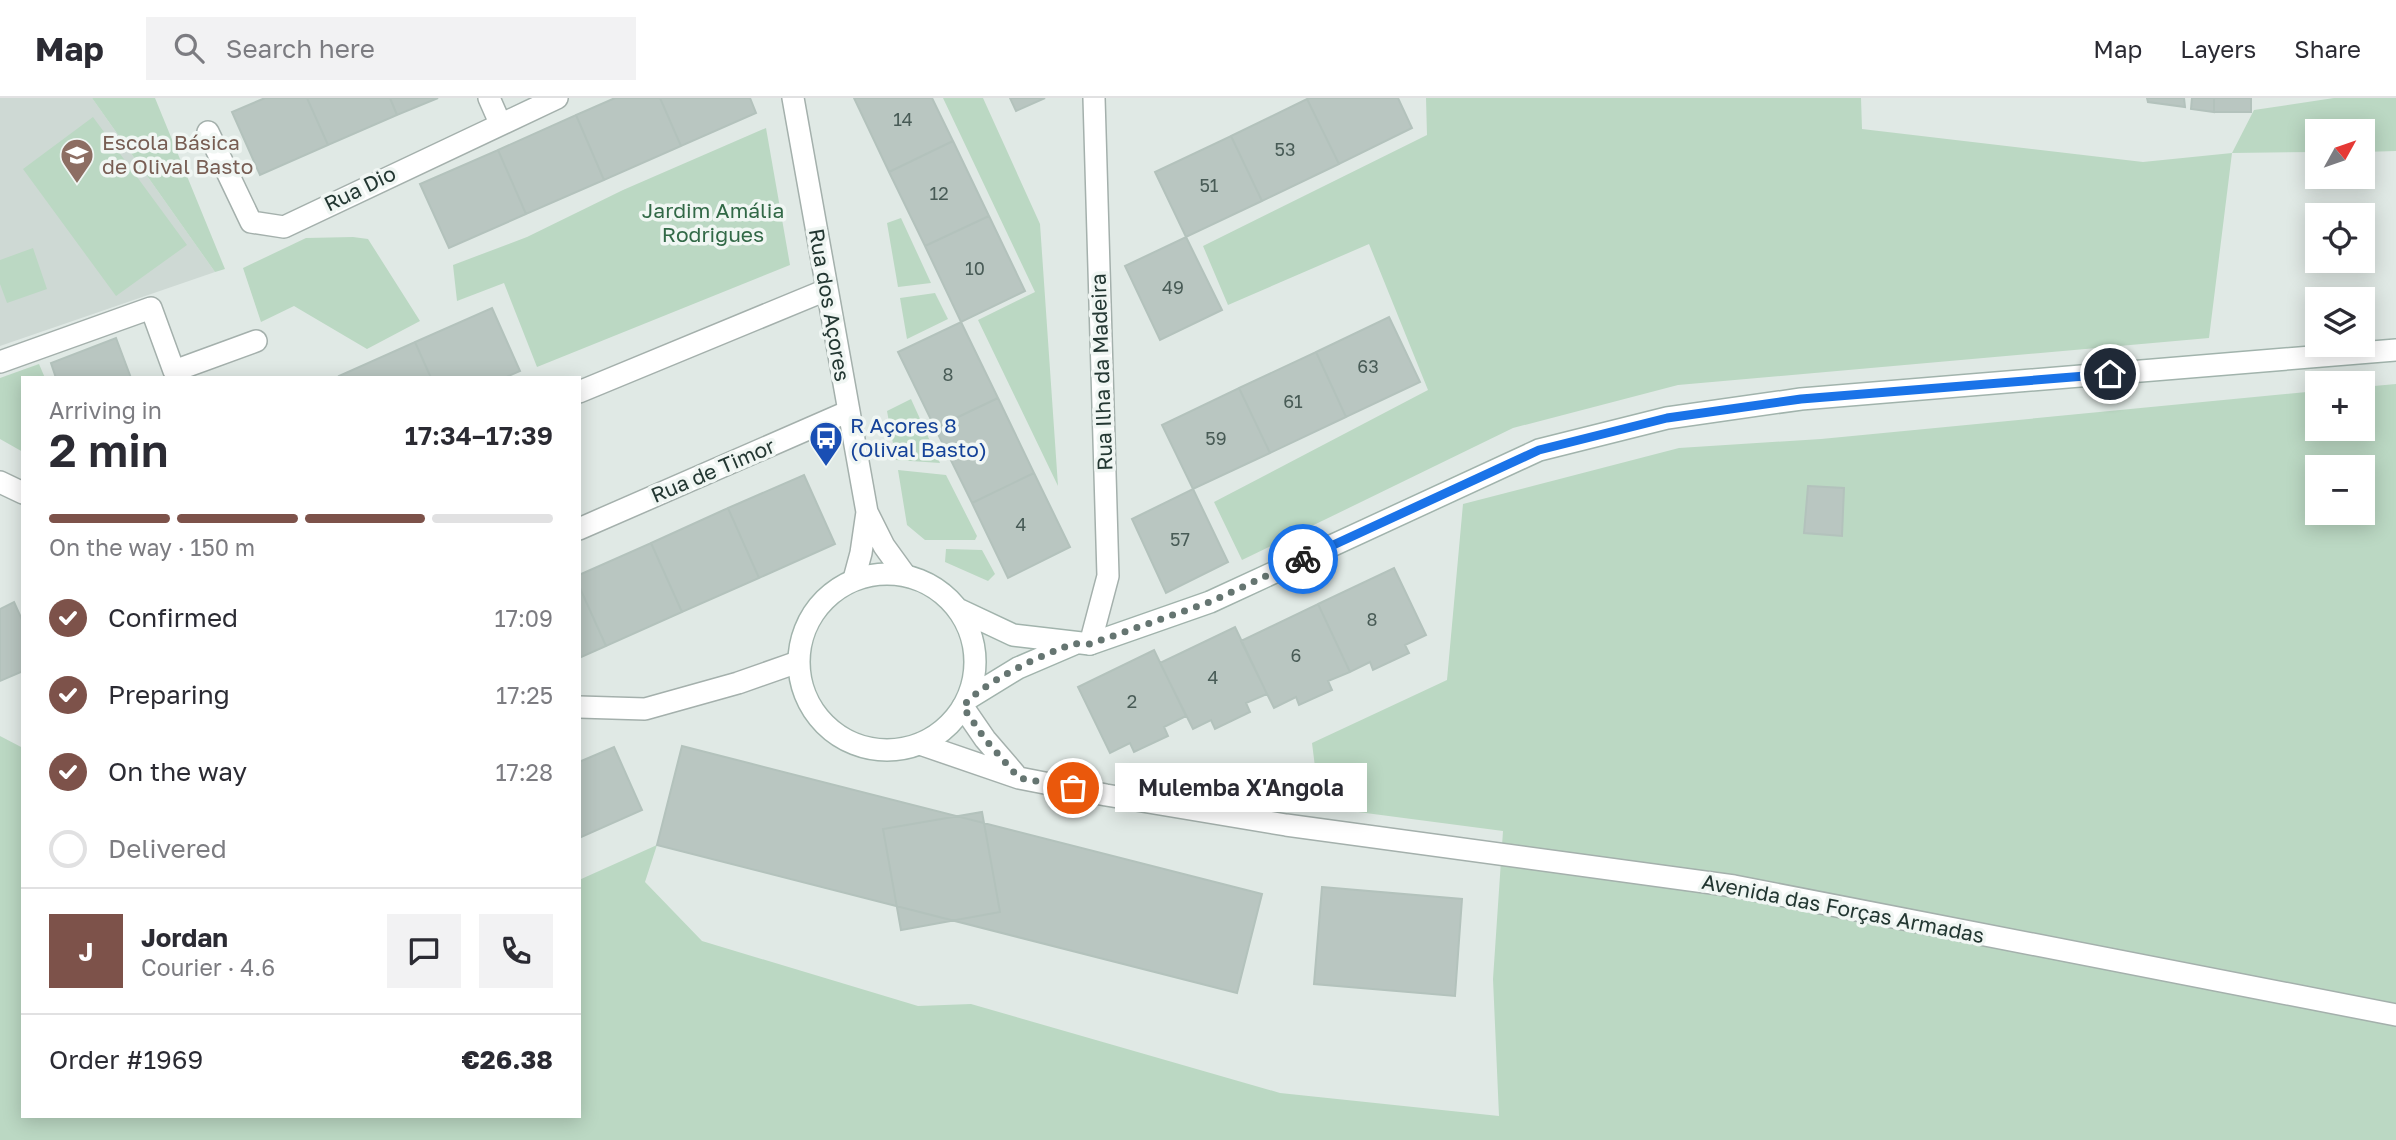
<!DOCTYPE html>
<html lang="en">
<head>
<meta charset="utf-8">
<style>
  body { margin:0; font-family:"Golos Text",sans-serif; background:#f2f2f3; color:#2b2b33; height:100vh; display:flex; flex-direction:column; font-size:26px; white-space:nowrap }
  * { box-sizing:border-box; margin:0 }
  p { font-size:23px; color:#7c7c81 }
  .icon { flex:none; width:38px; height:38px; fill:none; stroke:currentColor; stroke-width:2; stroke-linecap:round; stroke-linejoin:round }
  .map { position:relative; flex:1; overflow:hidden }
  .side { position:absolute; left:21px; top:278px; width:560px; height:742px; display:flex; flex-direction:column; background:#fff; border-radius:0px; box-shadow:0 4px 18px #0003 }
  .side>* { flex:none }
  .needle { width:46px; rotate:50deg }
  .tools { position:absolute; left:2305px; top:21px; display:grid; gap:14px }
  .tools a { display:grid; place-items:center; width:70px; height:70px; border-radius:0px; background:#fff; box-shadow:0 4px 18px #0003; font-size:35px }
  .pin { position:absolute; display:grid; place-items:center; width:60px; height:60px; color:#fff; margin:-30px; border:4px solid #fff; border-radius:50%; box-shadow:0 2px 7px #0007 }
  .courier { position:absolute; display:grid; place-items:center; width:70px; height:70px; margin:-35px; border:5px solid #1a73e8; border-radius:50%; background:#fff; color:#222; box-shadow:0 2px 9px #0007 }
  .bubble { position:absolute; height:49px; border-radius:0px; background:#fff; box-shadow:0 4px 18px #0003; font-size:23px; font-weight:600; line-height:49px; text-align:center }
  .head em { font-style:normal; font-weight:600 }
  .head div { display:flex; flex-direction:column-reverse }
  .head { display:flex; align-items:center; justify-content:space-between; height:119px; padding:0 28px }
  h1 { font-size:46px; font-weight:600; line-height:52px }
  .bar { display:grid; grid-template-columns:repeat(4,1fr); gap:10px 7px; align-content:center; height:84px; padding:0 28px }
  .bar i { height:9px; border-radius:5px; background:#e1e1e2 }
  .bar .current { background:#7d524a }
  .bar p { grid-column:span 4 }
  .line { display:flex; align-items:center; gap:18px; padding:0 28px; border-top:2px solid #e1e1e2 }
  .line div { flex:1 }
  .round { display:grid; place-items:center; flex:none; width:74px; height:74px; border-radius:0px; background:#f2f2f3 }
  ol { padding:0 28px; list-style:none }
  li { display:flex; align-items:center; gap:21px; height:77px }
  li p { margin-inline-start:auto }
  li .icon { padding:7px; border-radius:50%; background:#7d524a; color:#fff; stroke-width:4 }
  li:last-child { color:#7c7c81 }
  li i { width:38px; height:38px; border:4px solid #e1e1e2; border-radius:50% }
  header { display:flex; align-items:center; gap:42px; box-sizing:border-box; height:98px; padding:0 35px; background:#fff; border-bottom:2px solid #e1e1e2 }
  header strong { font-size:33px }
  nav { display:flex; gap:38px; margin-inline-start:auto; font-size:24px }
  .search { width:490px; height:63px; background:#f2f2f3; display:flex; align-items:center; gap:18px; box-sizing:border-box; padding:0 24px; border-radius:0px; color:#7c7c81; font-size:26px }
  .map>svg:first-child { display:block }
  .built { fill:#ced9d4 }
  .green { fill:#bbd8c3; fill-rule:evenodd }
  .building { fill:#b9c6c1; stroke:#b3c2bc; stroke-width:2 }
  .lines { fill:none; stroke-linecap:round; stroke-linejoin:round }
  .lane-casing { stroke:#a4b0ac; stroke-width:24 }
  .street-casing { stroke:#a4b0ac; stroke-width:24 }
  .secondary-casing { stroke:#a1b3ac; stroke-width:24 }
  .lane { stroke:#fff; stroke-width:21 }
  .street { stroke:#fff; stroke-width:21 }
  .secondary { stroke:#fff; stroke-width:21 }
  .done { stroke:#657571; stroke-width:7; stroke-dasharray:0 12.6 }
  .route { stroke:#1a73e8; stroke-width:9 }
  .labels { text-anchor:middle; stroke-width:7; stroke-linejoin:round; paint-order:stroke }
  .number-label { font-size:18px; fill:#485b56 }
  .education-label { font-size:21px; fill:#785e54; stroke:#f0f6f3; text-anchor:start }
  .street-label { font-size:21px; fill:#233732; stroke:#f0f6f3 }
  .park-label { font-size:21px; fill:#326947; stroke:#f0f6f3 }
  .transit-label { font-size:21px; fill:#164399; stroke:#f0f6f3; text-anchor:start }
</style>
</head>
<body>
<header>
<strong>Map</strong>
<div class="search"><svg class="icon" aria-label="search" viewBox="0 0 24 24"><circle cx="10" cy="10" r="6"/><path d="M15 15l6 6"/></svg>Search here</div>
<nav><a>Map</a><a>Layers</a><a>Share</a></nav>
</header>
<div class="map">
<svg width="2396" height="1042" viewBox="0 0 2396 1042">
  <rect width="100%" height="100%" fill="#e0e9e5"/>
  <path class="built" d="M0,0H92L215,174L0,248Z"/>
  <path class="green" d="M92,0H155L225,171L215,174Z
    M943,0H983L1040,126L1058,388L978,222L1035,194Z
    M1426,0H1861L1862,31L2143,64L2232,55L2254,12L2334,0H2396V53L2363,54L2362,33H2317V54L2232,55L2209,240L1678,287L1513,330L1242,462L1214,404L1428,292L1369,146L1228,207L1203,148L1427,37Z
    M93,19L187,147L116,198L23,71Z
    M766,30L790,167L537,269L504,185L457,203L453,167L527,139L623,92Z
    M901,120L931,185L898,189L887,125Z
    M353,139L368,141L420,223L367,251L294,208L261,224L243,170L306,140Z
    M33,150L47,191L7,205L0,186V162Z
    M935,195L948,221L907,241L900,200Z
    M39,266L45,280H23V354L0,341V280Z
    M2396,286V1042H0V638L23,650V1018H579V782L657,747L645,784L702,843L918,908L971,906L1280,995L1499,1018L1493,881L1503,733L1320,709L1312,645L1447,582L1463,406L1679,350L1821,341L2317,293V331H2362L2363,289ZM2317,369H2362V415H2317Z
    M911,301L940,365L896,362L887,313Z
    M898,372L946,377L977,438L975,442H925L907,427Z
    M946,451L982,452L995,476L988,483L945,464Z"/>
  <path class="building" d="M265,0H307L328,47L260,77L232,14Z
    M307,0H390L397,17L328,47Z
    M390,0H438L397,17Z
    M615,0H660L681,48L604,82L576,17Z
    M660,0H750L756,15L681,48Z
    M854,0H932L953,43L889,74Z
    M1010,0H1045L1016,13Z
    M1310,0H1398L1412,30L1339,66L1307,1Z
    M2147,0H2184L2185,9L2148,4Z
    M2192,0H2214V14L2191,11Z
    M2214,0H2251V14H2214Z
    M1307,1L1339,66L1262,103L1231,38Z
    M576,17L604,82L526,116L498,52Z
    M1231,38L1262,103L1186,139L1155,74Z
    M953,43L989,118L925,148L889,74Z
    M498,52L526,116L449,150L420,86Z
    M989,118L1025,193L961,224L925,148Z
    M1186,139L1222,212L1160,242L1125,168Z
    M492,210L520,273L504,280H431L415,244Z
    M1389,219L1420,284L1346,319L1316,254Z
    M961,224L998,300L935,330L898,254Z
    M116,240L131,280H56L51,265Z
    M415,244L431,280H340L339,278Z
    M1316,254L1346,319L1270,355L1239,290Z
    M1239,290L1270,355L1193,391L1162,327Z
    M998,300L1034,375L972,405L935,330Z
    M1034,375L1070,449L1008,480L972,405Z
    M804,377L835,446L759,480L728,410Z
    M1808,388L1844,390L1842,438L1804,435Z
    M1193,391L1228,464L1166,495L1132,421Z
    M728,410L759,480L682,514L651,445Z
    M651,445L682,514L606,548L579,488V477Z
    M1394,470L1426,537L1405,547L1409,555L1373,572L1370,564L1350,574L1318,506Z
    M579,488L606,548L579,560Z
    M14,504L23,524V573L0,583V511Z
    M1318,506L1350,574L1328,583L1332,592L1299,607L1296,599L1274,610L1241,543Z
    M1235,529L1267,596L1246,605L1250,614L1215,631L1211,622L1193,631L1160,565Z
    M1154,552L1186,618L1164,629L1168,638L1134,654L1130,645L1110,655L1078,589Z
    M682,648L1262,796L1237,895L657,747Z
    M614,649L642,712L579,740V664Z
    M982,714L1000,814L901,832L883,731Z
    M1322,789L1462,801L1455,898L1314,886Z"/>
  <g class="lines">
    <defs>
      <path id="lane" d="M0,264L151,210L174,273L256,243"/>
      <path id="street" d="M489,0L500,25
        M793,0L867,414L884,448L905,477
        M208,34L251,124L284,129L557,0
        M579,294L826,192
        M0,384L23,395
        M579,431L847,314
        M854,481L861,455L867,414
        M1090,546L1108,478L1094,0
        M579,609L645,611L738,585L795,565
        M963,609L985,641L1015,676
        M920,646L1019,680L1106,697L1286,727L1734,788L2396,917"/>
      <path id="secondary" d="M799 564a88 88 0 1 1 176 0a88 88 0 1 1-176 0Z
        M960,512L1013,537L1090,546L1210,504L1539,352L1667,320L1801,301L2396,252
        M969,600L1018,570L1074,546"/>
    </defs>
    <use href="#lane" class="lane-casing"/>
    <use href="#street" class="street-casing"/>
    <use href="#secondary" class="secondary-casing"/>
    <use href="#lane" class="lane"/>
    <use href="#street" class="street"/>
    <use href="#secondary" class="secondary"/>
  </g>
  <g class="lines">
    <path class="done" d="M1073,690L1019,680L985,641L963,609C977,587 1048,553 1074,546C1079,545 1085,546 1090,546L1210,504L1303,461"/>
    <path class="route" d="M1303,461L1539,352L1667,320L1801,301L2110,276"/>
  </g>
  <defs>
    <symbol id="school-pin" viewBox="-11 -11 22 30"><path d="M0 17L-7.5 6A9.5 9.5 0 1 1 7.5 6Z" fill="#8d6e63" stroke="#f0f6f3"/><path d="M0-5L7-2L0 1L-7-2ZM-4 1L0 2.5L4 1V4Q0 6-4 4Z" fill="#fff"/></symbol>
    <symbol id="bus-pin" viewBox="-11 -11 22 30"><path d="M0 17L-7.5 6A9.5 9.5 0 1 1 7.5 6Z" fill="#1a4fb4" stroke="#f0f6f3"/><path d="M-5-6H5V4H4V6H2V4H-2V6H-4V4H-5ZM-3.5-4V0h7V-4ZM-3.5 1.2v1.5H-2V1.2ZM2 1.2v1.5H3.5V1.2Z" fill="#fff"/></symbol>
  </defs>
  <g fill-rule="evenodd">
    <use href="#school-pin" x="58" y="38" width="38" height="52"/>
    <use href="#bus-pin" x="807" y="321" width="38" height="52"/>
  </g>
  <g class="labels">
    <g class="number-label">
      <text x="903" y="28">14</text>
      <text x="1285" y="58">53</text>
      <text x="1209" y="94">51</text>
      <text x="939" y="102">12</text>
      <text x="975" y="177">10</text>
      <text x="1173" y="196">49</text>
      <text x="1368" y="275">63</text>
      <text x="948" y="283">8</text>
      <text x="1293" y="310">61</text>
      <text x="1216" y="347">59</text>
      <text x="1021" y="433">4</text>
      <text x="1180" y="448">57</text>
      <text x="1372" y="528">8</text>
      <text x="1296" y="564">6</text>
      <text x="1213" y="586">4</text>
      <text x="1132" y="610">2</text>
    </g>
    <g class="education-label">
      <text x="102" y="52">Escola Básica<tspan x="102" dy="24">de Olival Basto</tspan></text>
    </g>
    <g class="street-label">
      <text transform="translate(360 91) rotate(-26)" y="7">Rua Dio</text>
      <text transform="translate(829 207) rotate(80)" y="7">Rua dos Açores</text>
      <text transform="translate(1102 274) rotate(-92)" y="7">Rua Ilha da Madeira</text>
      <text transform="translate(713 373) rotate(-23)" y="7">Rua de Timor</text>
      <text transform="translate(1843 811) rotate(11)" y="7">Avenida das Forças Armadas</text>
    </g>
    <g class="park-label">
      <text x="713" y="120">Jardim Amália<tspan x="713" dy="24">Rodrigues</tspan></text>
    </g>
    <g class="transit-label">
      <text x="850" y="335">R Açores 8<tspan x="850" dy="24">(Olival Basto)</tspan></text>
    </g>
  </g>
</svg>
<div class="tools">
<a><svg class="needle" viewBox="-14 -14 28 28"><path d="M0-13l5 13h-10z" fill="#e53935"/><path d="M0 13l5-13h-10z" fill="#7c7c81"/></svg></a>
<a><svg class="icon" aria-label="locate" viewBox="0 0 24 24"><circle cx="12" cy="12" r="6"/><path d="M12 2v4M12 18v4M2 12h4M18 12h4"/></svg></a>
<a><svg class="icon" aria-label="layers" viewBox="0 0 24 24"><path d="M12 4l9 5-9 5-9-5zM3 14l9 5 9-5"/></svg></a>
<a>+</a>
<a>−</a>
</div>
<div class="pin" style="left:1073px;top:690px;background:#ea580c"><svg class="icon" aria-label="bag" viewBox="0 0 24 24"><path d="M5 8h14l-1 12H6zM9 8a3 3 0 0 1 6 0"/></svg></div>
<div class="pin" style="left:2110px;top:276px;background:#1f2937"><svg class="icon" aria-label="home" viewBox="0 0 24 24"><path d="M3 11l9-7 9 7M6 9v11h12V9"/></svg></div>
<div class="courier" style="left:1303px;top:461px"><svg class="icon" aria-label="bike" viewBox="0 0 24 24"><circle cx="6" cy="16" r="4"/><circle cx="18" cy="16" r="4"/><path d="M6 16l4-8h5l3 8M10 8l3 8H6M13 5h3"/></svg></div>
<div class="bubble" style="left:1115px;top:665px;width:252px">Mulemba X'Angola</div>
<section class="side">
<div class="head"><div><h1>2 min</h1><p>Arriving in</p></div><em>17:34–17:39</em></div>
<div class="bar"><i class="current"></i><i class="current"></i><i class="current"></i><i></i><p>On the way · 150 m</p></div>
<ol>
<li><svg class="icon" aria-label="check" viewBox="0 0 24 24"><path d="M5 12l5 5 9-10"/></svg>Confirmed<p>17:09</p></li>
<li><svg class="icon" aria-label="check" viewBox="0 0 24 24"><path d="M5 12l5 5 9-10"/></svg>Preparing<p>17:25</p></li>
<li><svg class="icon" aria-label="check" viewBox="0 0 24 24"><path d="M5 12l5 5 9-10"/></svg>On the way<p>17:28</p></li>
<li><i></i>Delivered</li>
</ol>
<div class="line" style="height:126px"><b class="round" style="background:#7d524a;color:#fff">J</b><div><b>Jordan</b><p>Courier · 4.6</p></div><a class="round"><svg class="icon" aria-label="chat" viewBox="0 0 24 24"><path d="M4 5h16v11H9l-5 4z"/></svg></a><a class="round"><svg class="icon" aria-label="phone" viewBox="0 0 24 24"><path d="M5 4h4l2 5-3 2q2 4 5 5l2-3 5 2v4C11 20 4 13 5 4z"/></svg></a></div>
<div class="line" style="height:91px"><div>Order #1969</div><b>€26.38</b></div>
</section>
</div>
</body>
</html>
